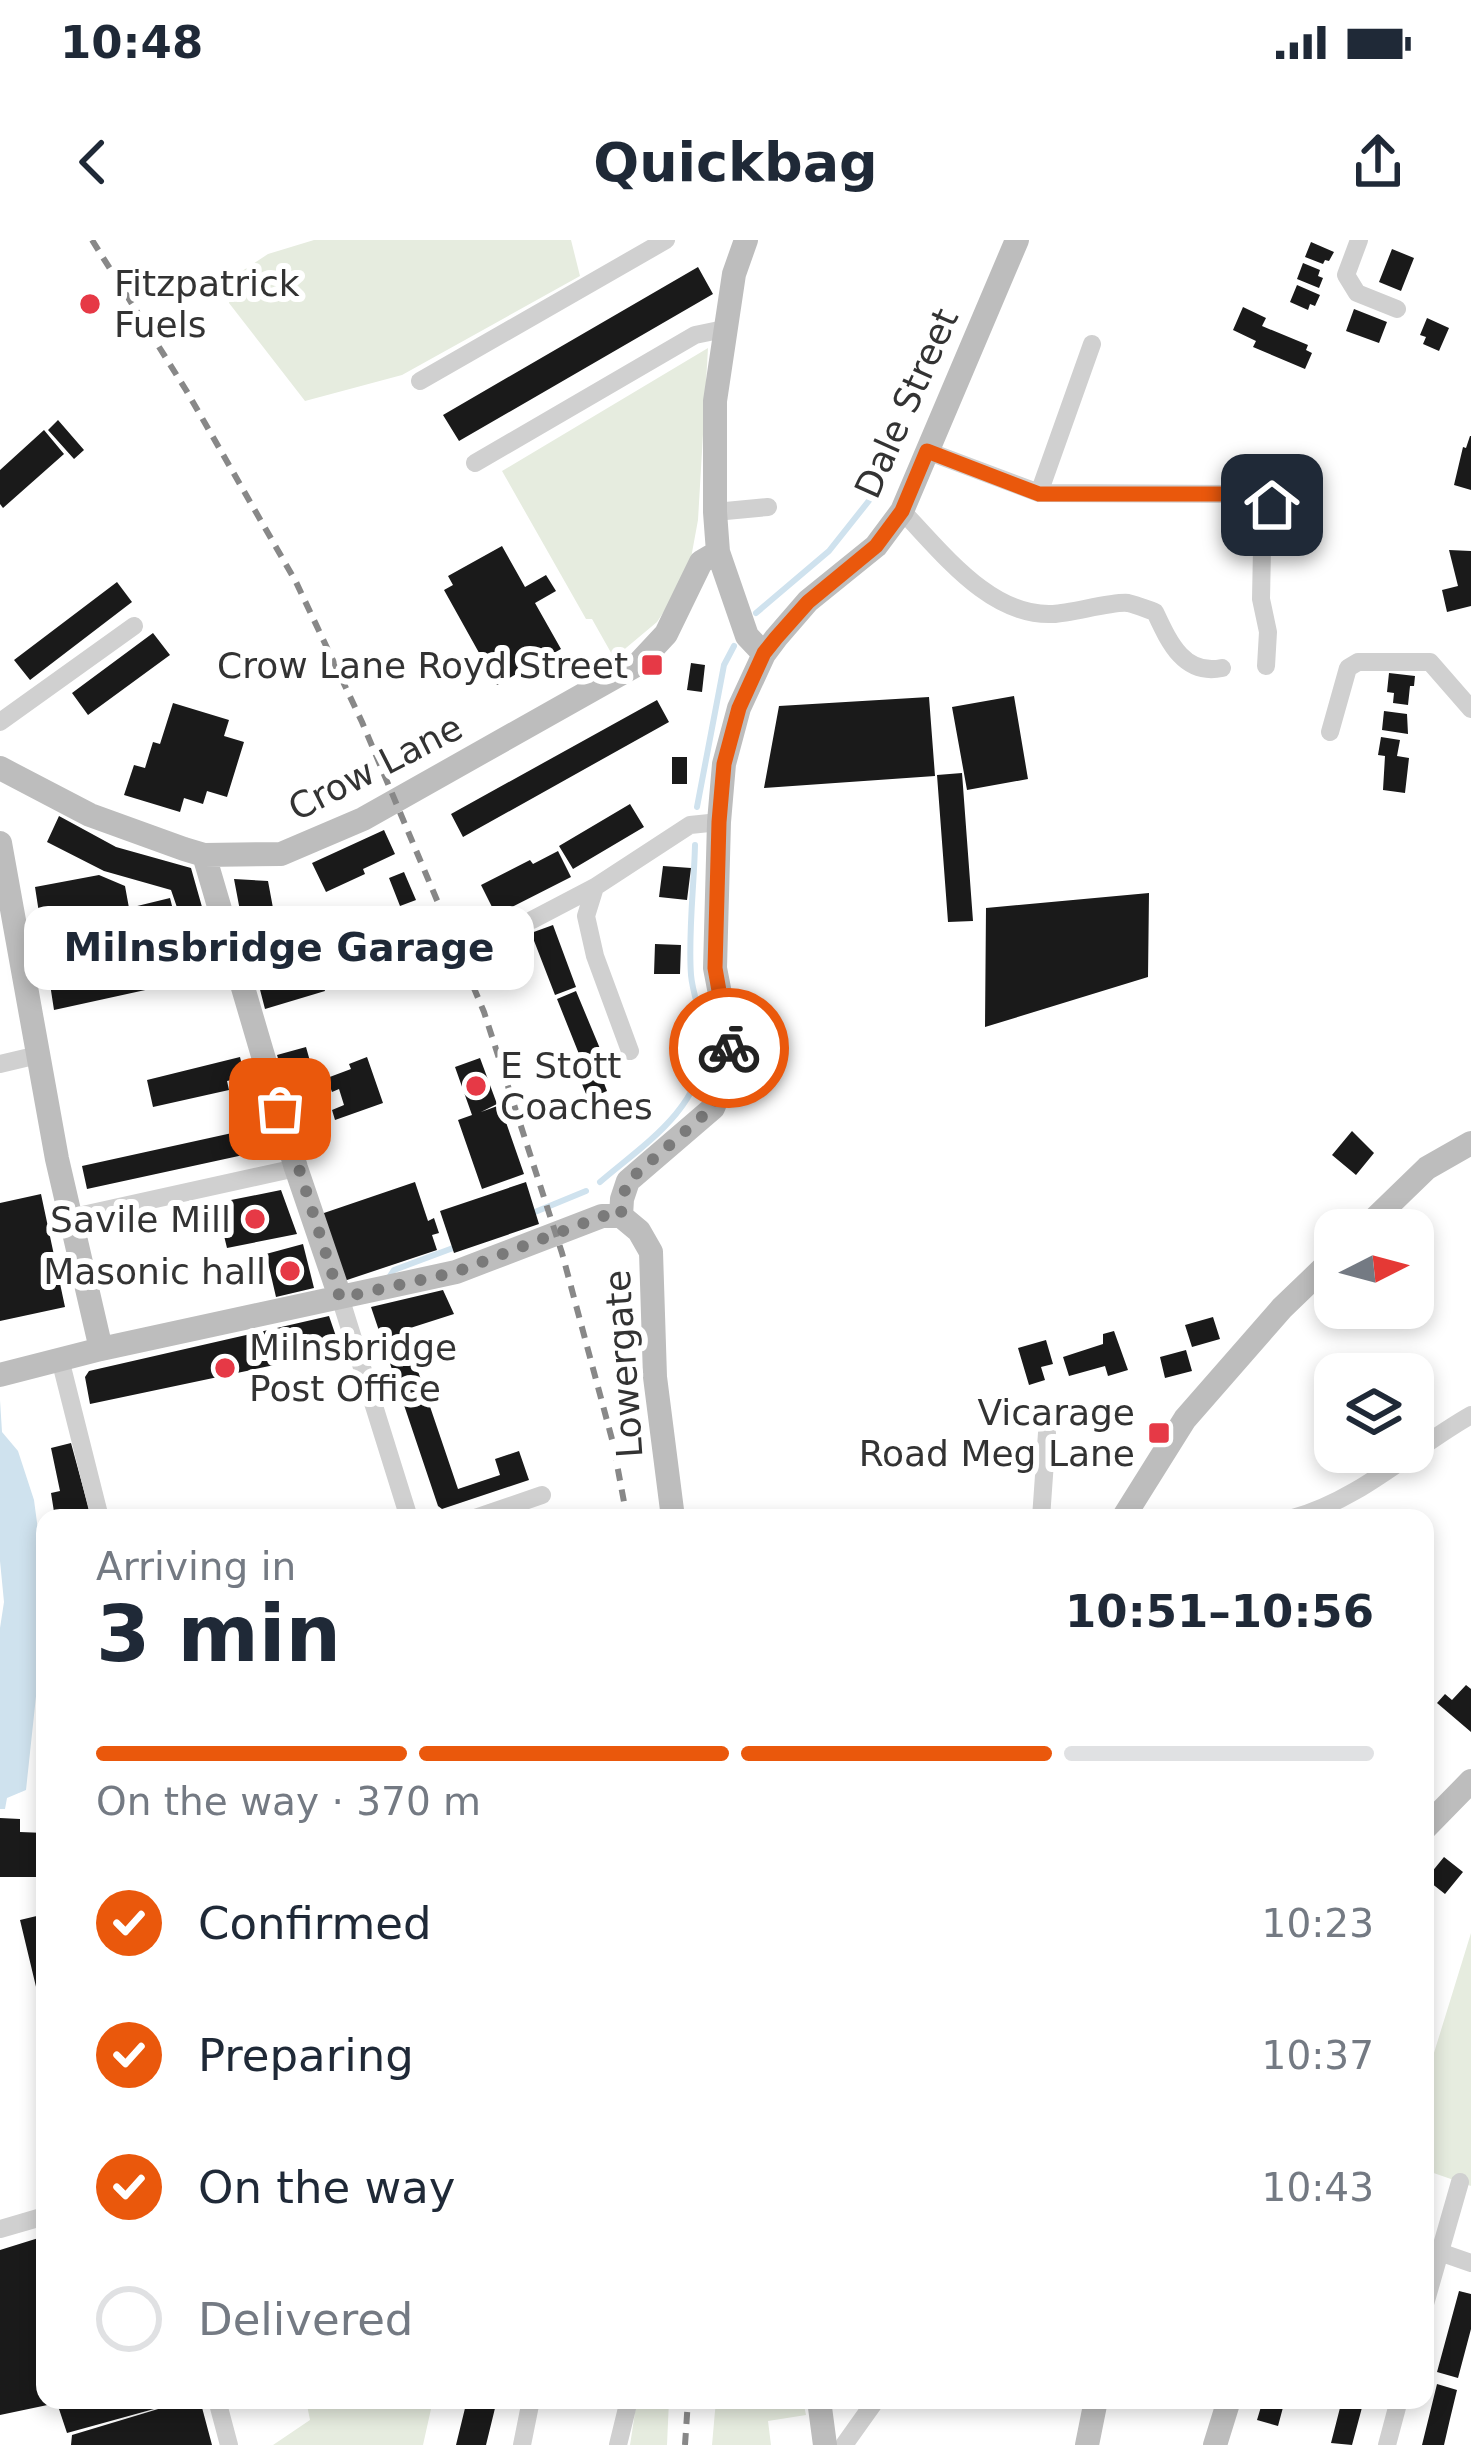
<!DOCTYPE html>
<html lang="en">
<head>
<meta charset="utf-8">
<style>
  body { margin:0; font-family:"DejaVu Sans",sans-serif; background:#f2f2f3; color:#1f2937; height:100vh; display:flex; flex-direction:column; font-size:45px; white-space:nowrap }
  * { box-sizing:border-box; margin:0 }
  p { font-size:39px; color:#747a83 }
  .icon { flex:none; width:66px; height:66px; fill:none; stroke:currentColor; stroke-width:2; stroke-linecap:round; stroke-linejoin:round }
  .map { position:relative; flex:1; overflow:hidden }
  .side { position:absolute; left:36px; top:1269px; width:1398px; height:900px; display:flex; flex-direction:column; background:#fff; border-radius:24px; box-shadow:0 6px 18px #0003 }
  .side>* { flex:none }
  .needle { width:78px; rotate:84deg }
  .tools { position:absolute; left:1314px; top:969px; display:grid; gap:24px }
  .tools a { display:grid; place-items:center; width:120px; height:120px; border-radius:24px; background:#fff; box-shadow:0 6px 18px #0003; font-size:60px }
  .pin { position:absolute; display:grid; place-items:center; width:102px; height:102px; color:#fff; margin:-51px; border-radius:24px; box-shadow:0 6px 18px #0006 }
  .courier { position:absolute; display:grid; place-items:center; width:120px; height:120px; margin:-60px; border:9px solid #ea580c; border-radius:50%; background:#fff; color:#222; box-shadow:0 3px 15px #0007 }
  .bubble { position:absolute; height:84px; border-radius:24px; background:#fff; box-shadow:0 6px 18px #0003; font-size:39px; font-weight:700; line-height:84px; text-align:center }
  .summary em { font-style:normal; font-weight:700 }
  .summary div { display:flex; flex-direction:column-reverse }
  .summary { display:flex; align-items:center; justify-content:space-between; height:204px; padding:0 60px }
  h1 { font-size:78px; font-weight:700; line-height:90px }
  .bar { display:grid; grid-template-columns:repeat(4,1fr); gap:18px 12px; align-content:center; height:144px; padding:0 60px }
  .bar i { height:15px; border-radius:9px; background:#e0e1e3 }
  .bar .selected { background:#ea580c }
  .bar p { grid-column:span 4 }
  ol { padding:0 60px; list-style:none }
  li { display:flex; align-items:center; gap:36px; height:132px }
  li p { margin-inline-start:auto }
  li .icon { padding:12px; border-radius:50%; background:#ea580c; color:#fff; stroke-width:4 }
  li:last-child { color:#747a83 }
  li i { width:66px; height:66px; border:6px solid #e0e1e3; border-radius:50% }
  .status { display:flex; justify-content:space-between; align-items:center; height:84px; padding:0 60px; background:#fff; direction:ltr }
  .status svg { height:33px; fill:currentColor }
  header { display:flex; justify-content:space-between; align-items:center; height:156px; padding:0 60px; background:#fff; font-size:54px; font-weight:700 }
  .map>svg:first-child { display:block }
  .green { fill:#e6ecdf }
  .water { fill:#cfe2ee }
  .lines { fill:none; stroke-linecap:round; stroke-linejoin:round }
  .stream { stroke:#cfe2ee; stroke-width:6 }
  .building { fill:#1a1a1a }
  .street { stroke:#d0d0d0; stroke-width:18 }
  .secondary { stroke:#bdbdbd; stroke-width:24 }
  .rail { stroke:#888; stroke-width:6; stroke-dasharray:12 9; stroke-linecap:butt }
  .done { stroke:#7a7a7a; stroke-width:12; stroke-dasharray:0 21.6 }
  .route { stroke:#ea580c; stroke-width:15 }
  .poi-dot { fill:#e63946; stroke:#fff; stroke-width:4.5 }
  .labels { text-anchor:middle; stroke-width:12; stroke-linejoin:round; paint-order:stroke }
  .poi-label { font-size:36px; fill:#333; stroke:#fff; text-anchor:end }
  .street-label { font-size:36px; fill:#333; stroke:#fff }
</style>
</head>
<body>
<div class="status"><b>10:48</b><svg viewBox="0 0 49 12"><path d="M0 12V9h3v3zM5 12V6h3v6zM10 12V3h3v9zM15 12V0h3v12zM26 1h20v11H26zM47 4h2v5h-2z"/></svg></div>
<header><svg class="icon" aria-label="back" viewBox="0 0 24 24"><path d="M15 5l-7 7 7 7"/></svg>Quickbag<svg class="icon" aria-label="share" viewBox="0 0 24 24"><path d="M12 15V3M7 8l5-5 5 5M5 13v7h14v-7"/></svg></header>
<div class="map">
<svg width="1471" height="2205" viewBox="0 0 1471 2205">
  <rect width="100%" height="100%" fill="#fff"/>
  <path class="green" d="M314,0H571L580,36L402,135L305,161L229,63L233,37L268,14Z
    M708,108L698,280L691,318L677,352L657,382L614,418L592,379H586L502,231Z
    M1471,1693V1946L1425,1930V1842Z
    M306,2160H433L423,2205H273L310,2180Z
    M637,2160H669L667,2205H630Z
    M716,2160H803L806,2175L768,2181L771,2205H712Z"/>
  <path class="water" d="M0,1160L2,1192L18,1211L34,1260L44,1335L40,1419L26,1550L7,1558L5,1569H0V1388L4,1362L0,1321Z"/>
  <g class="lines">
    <path class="stream" d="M756,373L829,311L883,243
      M697,567L724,425L734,406
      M600,942C643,905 700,870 704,808C706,783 693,759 691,735C688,693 694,648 695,605
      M535,972L586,951
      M390,1036L394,1030L453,1008"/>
  </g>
  <path class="building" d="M1311,2L1334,12L1329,21L1325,20L1323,24L1305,17Z
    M1392,9L1414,18L1401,51L1379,42Z
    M1303,23L1320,30L1318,36L1323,38L1319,48L1297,39Z
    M698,27L713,54L459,201L443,175Z
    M1297,45L1320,55L1315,66L1310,64L1308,70L1290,62Z
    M1243,67L1266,78L1262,86L1308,105L1306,110L1312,113L1305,129L1253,107L1256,101L1233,90Z
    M1354,69L1387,82L1379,103L1346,91Z
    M1427,78L1449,88L1439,111L1423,104L1426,97L1420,95Z
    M58,180L84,210L74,219L48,190Z
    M44,190L64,214L3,268L0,264V230Z
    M1470,196H1471V250L1454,245L1463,207L1466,208Z
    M502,306L525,347L546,335L556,351L535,363L561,409L497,445L444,350L453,345L448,336Z
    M1449,310L1471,311V366L1447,372L1442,350L1458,346Z
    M117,342L132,362L30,440L14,420Z
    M153,393L170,415L88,475L72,453Z
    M691,423L705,425L702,452L687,450Z
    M1389,433L1415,436L1414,446H1410L1408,465L1393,463L1394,453L1387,452Z
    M1014,456L1028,539L967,550L952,467Z
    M929,457L935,536L764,548L779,466Z
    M657,460L669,482L463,597L451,574Z
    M173,463L229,480L224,496L244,502L227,557L207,551L203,564L184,558L180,572L124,555L134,525L145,528L153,502L160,504Z
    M1384,471L1407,474L1408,494L1382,490Z
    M1381,497L1400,500L1397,516L1409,518L1405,553L1383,550L1385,516L1378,515Z
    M672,517H687V544H672Z
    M962,533L973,681L948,682L937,535Z
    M630,564L644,587L573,629L559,606Z
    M59,576L116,607L191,628L204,674L181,679L171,650L104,631L47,602Z
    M384,590L395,614L363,629L365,634L326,652L312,623Z
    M558,611L571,637L496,675L481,645L530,620L533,624Z
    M663,626L691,628L687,660L659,657Z
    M404,632L416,660L400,666L389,638Z
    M99,635L125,646L129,668L170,658L191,740L54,770L35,647Z
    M234,639L268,641L273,668L241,676Z
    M1149,653L1148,737L985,787L986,668Z
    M204,677L220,738L196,744L180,684Z
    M553,685L576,747L555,755L531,693Z
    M309,688L325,751L265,769L249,707Z
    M655,704L681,705L680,734H654Z
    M576,751L601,811L581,819L557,759Z
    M306,807L317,846L289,854L277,815Z
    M240,817L245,837L227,841L229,850L153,867L147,840Z
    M367,817L383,863L335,880L332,870L344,865L339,849L332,852L327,838L351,829L349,824Z
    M594,817L607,851L588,859L574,824Z
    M480,818L497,864L481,872L500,865L524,934L482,949L458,880L472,875L455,827Z
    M268,885L275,908L87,949L82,926Z
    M1352,891L1374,913L1356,935L1332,915Z
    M415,942L428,981L434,978L439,993L432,995L437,1010L344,1041L321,974Z
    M526,942L539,984L454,1013L440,971Z
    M281,950L297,994L227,1008L216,963Z
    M41,954L65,1067L0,1081V963Z
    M303,1004L314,1048L276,1057L266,1014Z
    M443,1050L454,1074L404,1090L458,1249L500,1235L495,1219L519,1211L529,1240L442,1269L438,1266L371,1067Z
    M329,1076L341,1111L90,1164L85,1137L89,1131Z
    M1213,1077L1220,1099L1192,1107L1185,1085Z
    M1114,1091L1128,1130L1108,1136L1105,1126L1069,1136L1063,1117L1103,1104V1094Z
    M1046,1100L1053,1124L1041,1127L1045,1140L1029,1145L1018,1108Z
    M1186,1110L1192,1131L1165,1138L1160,1117Z
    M71,1203L90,1273V1278H55L51,1253L60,1251L51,1208Z
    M1466,1445L1471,1449V1492L1437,1463L1445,1454L1452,1460Z
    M0,1578L20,1579V1592L45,1593V1637H0Z
    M1444,1617L1463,1632L1445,1654L1426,1639Z
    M45,1674V1776H43L20,1680Z
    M45,1996V2160L183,2161L67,2193L57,2163L0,2175V2010Z
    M1459,2051L1471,2054V2089L1458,2138L1437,2132Z
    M1437,2144L1457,2150L1450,2179L1444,2205H1422Z
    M188,2160H200L212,2205H71L72,2195Z
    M467,2160H497L486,2205H456Z
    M1263,2160H1285L1278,2186L1257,2180Z
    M1342,2160H1364L1352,2205L1331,2203Z"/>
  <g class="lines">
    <path class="street" d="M1359,0L1346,35L1357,53L1397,69
      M420,141L666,0
      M927,211L1039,253L1240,254L1268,258L1273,271L1262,309L1261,359L1268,392L1266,426
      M475,223L695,95L724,89
      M1039,253L1092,104
      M902,271C942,312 990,377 1053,374C1072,373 1114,361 1128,363C1137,365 1146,369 1155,372C1169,402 1184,436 1222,428
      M715,272L768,267
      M0,482L134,386
      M1330,492L1348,428L1358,422H1430L1471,469
      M532,680L595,647
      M630,811L595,716L586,676L595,647L690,585L719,582
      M0,824L38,815
      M69,978L296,928
      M340,1057L409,1278
      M60,1119L100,1278
      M475,1278L542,1255
      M1041,1278L1047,1193
      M1293,1278C1361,1259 1411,1209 1471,1175
      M0,1989L45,1976
      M1425,2007L1471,2023
      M1425,2064L1460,1942
      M217,2160L229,2205
      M522,2205L531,2160
      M618,2205L629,2160
      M844,2205L876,2160
      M1387,2205L1399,2160"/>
    <path class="secondary" d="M746,0L734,34L715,161V272L718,312L747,396L764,414
      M0,528L90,575L184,609L204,615L281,614L363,579L638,424L666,394L701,322L718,312
      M0,603L57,919L101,1109
      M204,615L296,928L340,1057
      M621,976L622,959L628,941L713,868L726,836L729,800L715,728L719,582L724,524L739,468L764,414L776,398L808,361L876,306L902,271L1017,0
      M621,976L639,991L651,1012L655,1137L673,1278
      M1363,990L1427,928L1471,903
      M0,1135L101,1109L456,1032L602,976H621
      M1123,1278L1185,1179L1282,1068L1335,1017
      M1425,1588L1471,1541
      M819,2160L825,2205
      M1087,2205L1096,2160
      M1215,2205L1229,2160"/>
    <path class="rail" d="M92,0L186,150L296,342L362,482L484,772L562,1013L613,1203L627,1278
      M685,2205L688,2160"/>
  </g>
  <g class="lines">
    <path class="done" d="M280,869L340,1058L456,1032L602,976H621L622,959L628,941L712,868L726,836L729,808"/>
    <path class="route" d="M729,808L715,728L719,582L724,524L739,468L764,413L776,398L808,362L876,306L902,271L927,211L1039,254H1240L1268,258L1272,265"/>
  </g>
  <g class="poi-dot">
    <circle cx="90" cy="64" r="12"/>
    <rect x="640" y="413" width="24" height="24" rx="6"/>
    <circle cx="476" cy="846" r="12"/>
    <circle cx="255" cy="979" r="12"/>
    <circle cx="290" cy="1031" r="12"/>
    <circle cx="225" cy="1128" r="12"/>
    <rect x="1147" y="1181" width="24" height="24" rx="6"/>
  </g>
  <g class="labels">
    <g class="poi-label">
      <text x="114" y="56" text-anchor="start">Fitzpatrick<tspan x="114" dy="41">Fuels</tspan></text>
      <text x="628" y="438">Crow Lane Royd Street</text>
      <text x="500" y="838" text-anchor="start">E Stott<tspan x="500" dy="41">Coaches</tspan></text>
      <text x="231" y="992">Savile Mill</text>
      <text x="266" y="1044">Masonic hall</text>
      <text x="249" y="1120" text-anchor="start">Milnsbridge<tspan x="249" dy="41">Post Office</tspan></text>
      <text x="1135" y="1185">Vicarage<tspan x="1135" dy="41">Road Meg Lane</tspan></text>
    </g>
    <g class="street-label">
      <text transform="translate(906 163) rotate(-66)" y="13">Dale Street</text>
      <text transform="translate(375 527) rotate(-27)" y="13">Crow Lane</text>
      <text transform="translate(623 1124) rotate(-94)" y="13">Lowergate</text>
    </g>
  </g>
</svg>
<div class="tools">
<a><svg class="needle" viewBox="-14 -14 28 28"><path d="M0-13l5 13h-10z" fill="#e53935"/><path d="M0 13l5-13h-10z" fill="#747a83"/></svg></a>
<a><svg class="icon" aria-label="layers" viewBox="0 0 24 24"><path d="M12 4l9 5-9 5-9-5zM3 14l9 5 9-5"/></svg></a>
</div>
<div class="pin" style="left:280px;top:869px;background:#ea580c"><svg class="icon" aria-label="bag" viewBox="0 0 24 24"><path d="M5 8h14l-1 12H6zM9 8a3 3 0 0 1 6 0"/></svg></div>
<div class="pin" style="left:1272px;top:265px;background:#1f2937"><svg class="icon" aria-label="home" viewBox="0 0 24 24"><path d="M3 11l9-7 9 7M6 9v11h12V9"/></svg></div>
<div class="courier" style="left:729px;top:808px"><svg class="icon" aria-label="bike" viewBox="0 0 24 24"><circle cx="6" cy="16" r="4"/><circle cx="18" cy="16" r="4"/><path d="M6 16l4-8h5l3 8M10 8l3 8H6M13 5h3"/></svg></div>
<div class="bubble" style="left:24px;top:666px;width:510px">Milnsbridge Garage</div>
<section class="side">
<div class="summary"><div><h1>3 min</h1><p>Arriving in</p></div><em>10:51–10:56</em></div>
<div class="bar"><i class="selected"></i><i class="selected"></i><i class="selected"></i><i></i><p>On the way · 370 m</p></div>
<ol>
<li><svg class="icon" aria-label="check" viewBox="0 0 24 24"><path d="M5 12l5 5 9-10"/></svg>Confirmed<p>10:23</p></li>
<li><svg class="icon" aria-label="check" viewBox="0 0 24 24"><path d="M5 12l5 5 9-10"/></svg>Preparing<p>10:37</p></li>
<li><svg class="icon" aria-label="check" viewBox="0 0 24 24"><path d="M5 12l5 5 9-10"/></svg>On the way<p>10:43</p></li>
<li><i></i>Delivered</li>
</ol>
</section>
</div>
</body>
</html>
